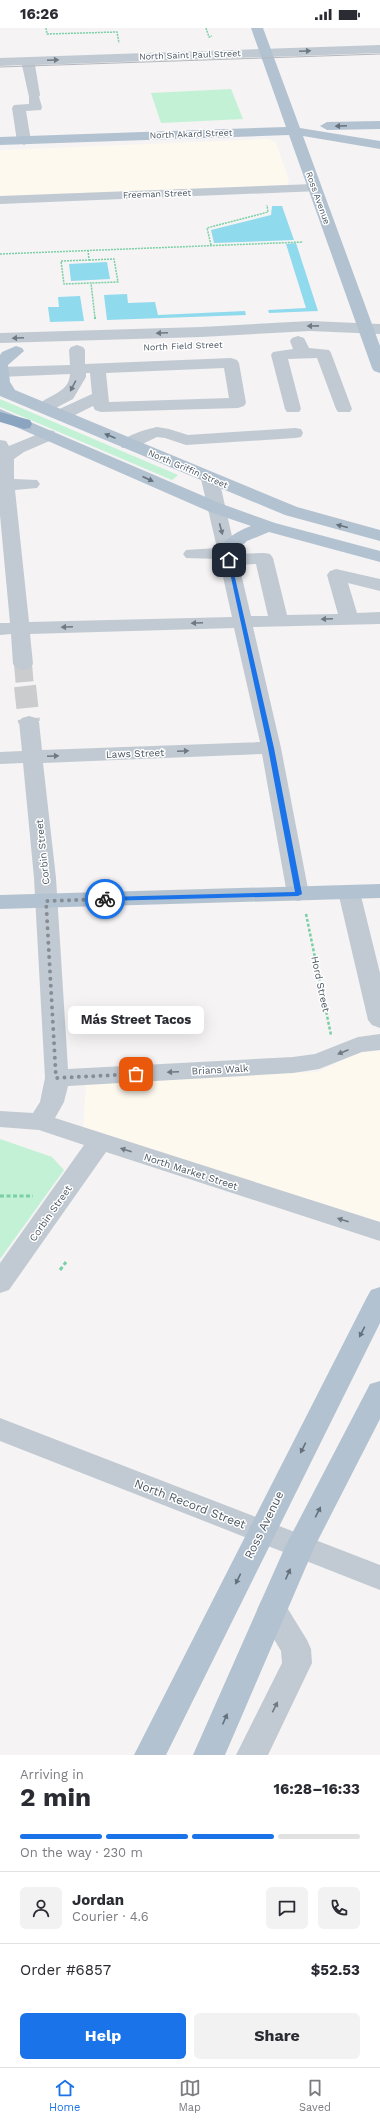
<!DOCTYPE html>
<html lang="en">
<head>
<meta charset="utf-8">
<style>
  body { margin:0; font-family:"Work Sans",sans-serif; background:#f2f2f3; color:#2b2b33; height:100vh; display:flex; flex-direction:column; font-size:15px; white-space:nowrap }
  * { box-sizing:border-box; margin:0 }
  p { font-size:13px; color:#7c7c81 }
  .icon { flex:none; width:22px; height:22px; fill:none; stroke:currentColor; stroke-width:2; stroke-linecap:round; stroke-linejoin:round }
  .map { position:relative; height:1727px; overflow:hidden }
  .side { display:flex; flex-direction:column; background:#fff; flex:1 }
  .side>* { flex:none }
  .pin { position:absolute; display:grid; place-items:center; width:34px; height:34px; color:#fff; margin:-17px; border-radius:8px; box-shadow:0 2px 6px #0006 }
  .courier { position:absolute; display:grid; place-items:center; width:40px; height:40px; margin:-20px; border:3px solid #1a73e8; border-radius:50%; background:#fff; color:#222; box-shadow:0 1px 5px #0007 }
  .bubble { position:absolute; height:28px; border-radius:6px; background:#fff; box-shadow:0 4px 16px #0002; font-size:13px; font-weight:700; line-height:28px; text-align:center }
  .summary em { font-style:normal; font-weight:700 }
  .summary div { display:flex; flex-direction:column-reverse }
  .summary { display:flex; align-items:center; justify-content:space-between; height:68px; padding:0 20px }
  h1 { font-size:26px; font-weight:700; line-height:30px }
  .bar { display:grid; grid-template-columns:repeat(4,1fr); gap:6px 4px; align-content:center; height:48px; padding:0 20px }
  .bar i { height:5px; border-radius:3px; background:#e1e1e2 }
  .bar .on { background:#1a73e8 }
  .bar p { grid-column:span 4 }
  .line { display:flex; align-items:center; gap:10px; padding:0 20px; border-top:1px solid #e1e1e2 }
  .line div { flex:1 }
  .round { display:grid; place-items:center; flex:none; width:42px; height:42px; border-radius:6px; background:#f2f2f3 }
  .cta { display:flex; gap:8px; margin-top:auto; padding:8px 20px }
  .cta a { flex:1; height:46px; border-radius:6px; background:#1a73e8; color:#fff; font-size:16px; font-weight:700; line-height:46px; text-align:center }
  .cta a+a { background:#f2f2f3; color:#2b2b33 }
  .status { display:flex; justify-content:space-between; align-items:center; height:28px; padding:0 20px; background:#fff; direction:ltr }
  .status svg { height:11px; fill:currentColor }
  .tab-bar { display:flex; justify-content:space-around; align-items:center; height:56px; border-top:1px solid #e1e1e2; background:#fff; font-size:11px; color:#7c7c81 }
  .tab-bar a { display:grid; justify-items:center; gap:2px }
  .tab-bar .on { color:#1a73e8 }
  .map>svg:first-child { display:block }
  .commercial { fill:#fdf9ef }
  .green { fill:#c3f1d5 }
  .water { fill:#90daee }
  .lines { fill:none; stroke-linecap:round; stroke-linejoin:round }
  .minor-tunnel-far1 { stroke:#caccce; stroke-width:18; stroke-dasharray:18 8; stroke-linecap:butt }
  .minor-tunnel { stroke:#caccce; stroke-width:22; stroke-dasharray:22 11; stroke-linecap:butt }
  .path-far3 { stroke:#7ad0a6; stroke-width:1.5; stroke-dasharray:2 1; stroke-linecap:butt }
  .path-far2 { stroke:#7ad0a6; stroke-width:2; stroke-dasharray:2.5 1.5; stroke-linecap:butt }
  .path-far1 { stroke:#7ad0a6; stroke-width:2.5; stroke-dasharray:3 2; stroke-linecap:butt }
  .path { stroke:#7ad0a6; stroke-width:3; stroke-dasharray:4 2.5; stroke-linecap:butt }
  .minor { fill:#c1cad2; fill-rule:evenodd }
  .major { fill:#b3c2d1; fill-rule:evenodd }
  .highway { fill:#8ba5c1; fill-rule:evenodd }
  .tram { stroke:#b5b8bd; stroke-width:1 }
  .oneway { fill:#6e7983 }
  .oneway2 { fill:#64717d }
  .route { fill:#1a73e8 }
  .done { stroke:#868d94; stroke-width:4; stroke-dasharray:0 7.2 }
  .labels { text-anchor:middle; stroke-width:3; stroke-linejoin:round; paint-order:stroke }
  .far-street-label { font-size:9px; fill:#4a5661; stroke:#fff }
  .street-label { font-size:10px; fill:#4a5661; stroke:#fff }
  .near-street-label { font-size:12px; fill:#4a5661; stroke:#fff }
</style>
</head>
<body>
<div class="status"><b>16:26</b><svg viewBox="0 0 49 12"><path d="M0 12V9h3v3zM5 12V6h3v6zM10 12V3h3v9zM15 12V0h3v12zM26 1h20v11H26zM47 4h2v5h-2z"/></svg></div>
<div class="map">
<svg width="380" height="1727" viewBox="0 0 380 1727">
  <rect width="100%" height="100%" fill="#f5f3f3"/>
  <path class="commercial" d="M269,111L276,115L289,152L287,157L0,169V122Z
    M380,1023V1194L83,1100L86,1056L203,1047L318,1044L358,1024Z"/>
  <path class="green" d="M231,61L243,91L161,95L151,65Z
    M0,371L178,447L172,452L0,379Z
    M0,1111L52,1129L64,1142L0,1231Z"/>
  <path class="water" d="M272,178H282L294,212L214,215L211,202L271,187Z
    M296,215L318,283L269,285L268,282L306,280L286,216Z
    M107,234L110,251L71,253L69,236Z
    M127,266L128,275L155,274L158,287L245,283L246,287L107,292L104,267Z
    M80,268L84,293L50,294L48,279H59L58,269Z"/>
  <g class="lines">
    <path class="minor-tunnel-far1" d="M23,636L25,659"/>
    <path class="minor-tunnel" d="M25,658L29,694"/>
    <path class="path-far3" d="M46,0L47,6L117,4L119,15
      M206,0L209,9L212,8
      M211,217L207,200L268,184L267,177
      M88,222L89,232L61,233L64,256L91,255L95,290
      M0,226L303,214
      M89,232L114,231L118,254L91,255"/>
    <path class="path-far2" d="M95,289V291"/>
    <path class="path-far1" d="M306,886L331,1007"/>
    <path class="path" d="M0,1168H33
      M60,1242L66,1234"/>
    <path class="minor" d="M380,17V25L35,37L40,67L39,69L42,79L41,82L26,83L31,113L24,117L17,113L12,80L14,77L29,76V69L22,37L0,38V30Z
      M314,156L319,157L321,160L319,163L0,176V168Z
      M310,293L380,296V306L310,303L201,309L0,315V305L201,299Z
      M298,308L304,310L309,320L329,322L331,325L352,381L350,384H338L336,381L317,330L288,331L301,381L299,384H287L285,381L271,327L273,324L293,321L290,313L292,310Z
      M77,317L83,319L85,322V336L231,330L237,332L239,335L246,375L244,378L238,380L101,384L95,382L93,378L67,391H55L53,387L55,383L92,366L90,345H86V349L73,371L50,383H38L36,380C45,366 69,367 70,346L0,349L1,339L70,337L69,322L71,319ZM224,340L229,370L109,374L106,345Z
      M157,399L169,401L188,407L295,400L301,401L303,405L301,409L295,410L186,417L165,410L157,409L134,420H122L120,416C127,406 145,402 157,399Z
      M48,402L54,403L56,407L54,411L24,424L14,431V451L37,452L40,456L37,460L15,462L29,594L232,589L219,531L186,530L183,526L186,522L217,520L201,451L204,447L210,446L216,447L219,451L236,526L264,525L270,526L273,530L287,587L338,586L327,547L330,543L336,541L380,551V563L348,555L357,585L380,584V596L253,599L281,720L309,866L306,871L298,873L290,871L287,866L262,726L43,735L56,850L68,1041L293,1029L315,1026L358,1009L380,1006V1022L362,1024L319,1041L293,1045L68,1058L64,1074L55,1090L380,1194V1213L106,1124L9,1262L0,1265V1235L84,1117L39,1102L0,1099V1083L33,1085L40,1074L45,1050L34,850L23,735L0,736V724L22,723L19,694L22,690L29,688L36,690L39,694L42,722L260,714L234,600L30,606L33,636L30,640L23,642L16,640L13,636L11,606L0,607V595H10L0,487V412L6,413L9,418ZM256,536L268,588H251L239,537Z
      M349,857L357,859L360,864L380,945V1000L372,997L368,992L338,864L341,859Z
      M0,1390L380,1537V1562L0,1413Z
      M272,1569L283,1573L307,1612L311,1621L312,1635L268,1727H236L282,1635L281,1623L257,1582L261,1573Z"/>
    <path class="major" d="M251,0H263L300,100L380,113V121L303,108L380,318V345L374,343L372,340L289,107L0,117V109L286,99Z
      M380,93V101L327,102L320,98L327,94Z
      M16,318L22,320L24,323L8,337L10,354L15,362L297,479L380,502V513L285,487L0,368V327L2,324Z
      M0,381L222,476L275,495L380,523V534L269,504L247,513L233,526L227,527L221,526L218,522C226,510 237,503 251,498L210,484L0,392Z
      M380,856V870L0,881V867Z
      M380,1259V1295L166,1727H134L367,1269L371,1262Z
      M380,1353V1391L314,1520L225,1727H193L285,1519L370,1356Z"/>
    <path class="highway" d="M0,384L30,392L32,396L30,400L24,401L0,394Z"/>
    <path class="tram" d="M0,39L380,26"/>
  </g>
  <defs><path id="oneway-solid" d="M-6-.8H1V-3.2L6.5 0L1 3.2V.8H-6Z"/></defs>
  <g class="oneway">
    <use href="#oneway-solid" transform="translate(305 23) rotate(-2)"/>
    <use href="#oneway-solid" transform="translate(53 32) rotate(-2)"/>
    <use href="#oneway-solid" transform="translate(313 298) rotate(179)"/>
    <use href="#oneway-solid" transform="translate(162 305) rotate(178)"/>
    <use href="#oneway-solid" transform="translate(18 310) rotate(178)"/>
    <use href="#oneway-solid" transform="translate(73 358) rotate(118)"/>
    <use href="#oneway-solid" transform="translate(221 501) rotate(75)"/>
    <use href="#oneway-solid" transform="translate(327 591) rotate(178)"/>
    <use href="#oneway-solid" transform="translate(197 595) rotate(178)"/>
    <use href="#oneway-solid" transform="translate(67 599) rotate(178)"/>
    <use href="#oneway-solid" transform="translate(183 723) rotate(-2)"/>
    <use href="#oneway-solid" transform="translate(53 728) rotate(-2)"/>
    <use href="#oneway-solid" transform="translate(343 1024) rotate(157)"/>
    <use href="#oneway-solid" transform="translate(173 1044) rotate(177)"/>
    <use href="#oneway-solid" transform="translate(126 1122) rotate(-162)"/>
    <use href="#oneway-solid" transform="translate(343 1192) rotate(-162)"/>
    <use href="#oneway-solid" transform="translate(275 1679) rotate(-64)"/>
  </g>
  <g class="oneway2">
    <use href="#oneway-solid" transform="translate(341 98) rotate(178)"/>
    <use href="#oneway-solid" transform="translate(110 408) rotate(-157)"/>
    <use href="#oneway-solid" transform="translate(148 451) rotate(24)"/>
    <use href="#oneway-solid" transform="translate(342 498) rotate(-166)"/>
    <use href="#oneway-solid" transform="translate(362 1304) rotate(117)"/>
    <use href="#oneway-solid" transform="translate(303 1420) rotate(117)"/>
    <use href="#oneway-solid" transform="translate(318 1484) rotate(-63)"/>
    <use href="#oneway-solid" transform="translate(288 1546) rotate(-66)"/>
    <use href="#oneway-solid" transform="translate(238 1551) rotate(116)"/>
    <use href="#oneway-solid" transform="translate(225 1691) rotate(-66)"/>
  </g>
  <path class="route" d="M227,531L231,532L274,720L302,866L298,868L103,873V870L105,869L295,864L268,720Z"/>
  <g class="lines">
    <path class="done" d="M105,871L46,873L56,1050L136,1046"/>
  </g>
  <g class="labels">
    <g class="far-street-label">
      <text transform="translate(190 27) rotate(-2)" y="3">North Saint Paul Street</text>
      <text transform="translate(191 106) rotate(-2)" y="3">North Akard Street</text>
      <text transform="translate(157 166) rotate(-2)" y="3">Freeman Street</text>
      <text transform="translate(318 170) rotate(70)" y="3">Ross Avenue</text>
      <text transform="translate(183 318) rotate(-2)" y="3">North Field Street</text>
      <text transform="translate(188 441) rotate(23)" y="3">North Griffin Street</text>
    </g>
    <g class="street-label">
      <text transform="translate(135 725) rotate(-2)" y="4">Laws Street</text>
      <text transform="translate(42 824) rotate(-96)" y="4">Corbin Street</text>
      <text transform="translate(321 956) rotate(78)" y="4">Hord Street</text>
      <text transform="translate(220 1041) rotate(-3)" y="4">Brians Walk</text>
      <text transform="translate(191 1143) rotate(18)" y="4">North Market Street</text>
      <text transform="translate(50 1185) rotate(-55)" y="4">Corbin Street</text>
    </g>
    <g class="near-street-label">
      <text transform="translate(190 1476) rotate(21)" y="4">North Record Street</text>
      <text transform="translate(264 1497) rotate(-64)" y="4">Ross Avenue</text>
    </g>
  </g>
</svg>
<div class="pin" style="left:136px;top:1046px;background:#ea580c"><svg class="icon" aria-label="bag" viewBox="0 0 24 24"><path d="M5 8h14l-1 12H6zM9 8a3 3 0 0 1 6 0"/></svg></div>
<div class="pin" style="left:229px;top:532px;background:#1f2937"><svg class="icon" aria-label="home" viewBox="0 0 24 24"><path d="M3 11l9-7 9 7M6 9v11h12V9"/></svg></div>
<div class="courier" style="left:105px;top:871px"><svg class="icon" aria-label="bike" viewBox="0 0 24 24"><circle cx="6" cy="16" r="4"/><circle cx="18" cy="16" r="4"/><path d="M6 16l4-8h5l3 8M10 8l3 8H6M13 5h3"/></svg></div>
<div class="bubble" style="left:68px;top:978px;width:136px">Más Street Tacos</div>
</div>
<section class="side">
<div class="summary"><div><h1>2 min</h1><p>Arriving in</p></div><em>16:28–16:33</em></div>
<div class="bar"><i class="on"></i><i class="on"></i><i class="on"></i><i></i><p>On the way · 230 m</p></div>
<div class="line" style="height:72px"><a class="round"><svg class="icon" aria-label="person" viewBox="0 0 24 24"><circle cx="12" cy="8" r="4"/><path d="M4 21q1-7 8-7t8 7"/></svg></a><div><b>Jordan</b><p>Courier · 4.6</p></div><a class="round"><svg class="icon" aria-label="chat" viewBox="0 0 24 24"><path d="M4 5h16v11H9l-5 4z"/></svg></a><a class="round"><svg class="icon" aria-label="phone" viewBox="0 0 24 24"><path d="M5 4h4l2 5-3 2q2 4 5 5l2-3 5 2v4C11 20 4 13 5 4z"/></svg></a></div>
<div class="line" style="height:52px"><div>Order #6857</div><b>$52.53</b></div>
<div class="cta"><a>Help</a><a>Share</a></div>
</section>
<nav class="tab-bar">
<a class="on"><svg class="icon" aria-label="home" viewBox="0 0 24 24"><path d="M3 11l9-7 9 7M6 9v11h12V9"/></svg>Home</a>
<a><svg class="icon" aria-label="map" viewBox="0 0 24 24"><path d="M3 6l6-2 6 2 6-2v14l-6 2-6-2-6 2zM9 4v14M15 6v14"/></svg>Map</a>
<a><svg class="icon" aria-label="saved" viewBox="0 0 24 24"><path d="M7 4h10v16l-5-4-5 4z"/></svg>Saved</a>
</nav>
</body>
</html>
